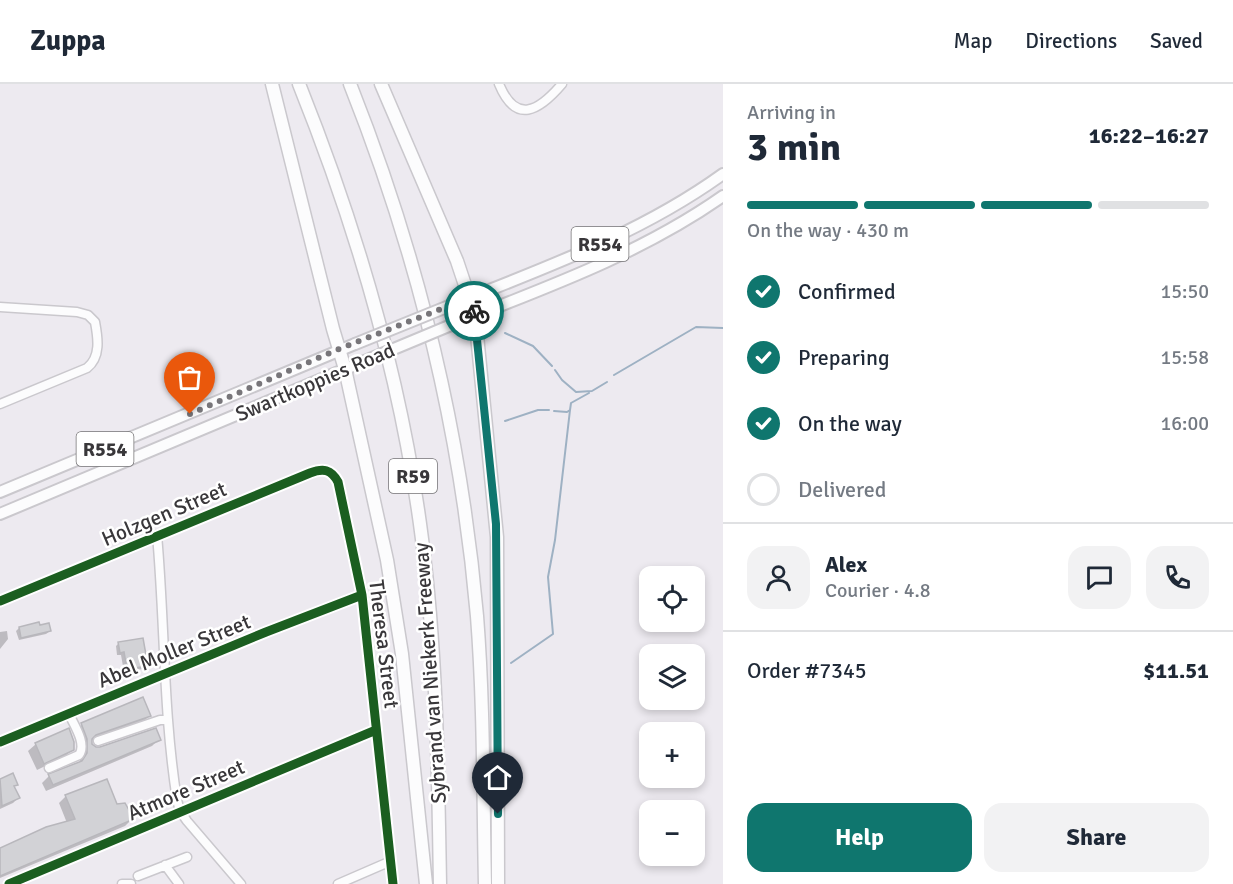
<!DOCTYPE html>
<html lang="en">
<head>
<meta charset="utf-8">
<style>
  body { margin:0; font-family:Signika,sans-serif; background:#f2f2f3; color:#1f2937; height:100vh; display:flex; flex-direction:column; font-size:22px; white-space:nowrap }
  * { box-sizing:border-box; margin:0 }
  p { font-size:20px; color:#747a83 }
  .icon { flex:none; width:33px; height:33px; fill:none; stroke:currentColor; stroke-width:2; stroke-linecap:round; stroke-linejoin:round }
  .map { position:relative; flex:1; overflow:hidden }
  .sheet { display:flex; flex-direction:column; background:#fff; width:510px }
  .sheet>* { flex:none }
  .controls { position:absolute; left:639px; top:482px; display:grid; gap:12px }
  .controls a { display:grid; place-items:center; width:66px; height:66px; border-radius:12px; background:#fff; box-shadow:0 3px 9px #0003; font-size:30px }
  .pin { position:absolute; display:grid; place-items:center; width:51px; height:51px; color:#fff; margin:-62px -26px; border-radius:50% 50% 50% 0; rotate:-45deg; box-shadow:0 0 6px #0007 }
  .pin .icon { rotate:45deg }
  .courier { position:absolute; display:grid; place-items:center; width:60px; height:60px; margin:-30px; border:4px solid #0f766e; border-radius:50%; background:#fff; color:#222; box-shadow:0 2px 8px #0007 }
  .summary em { font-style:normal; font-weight:700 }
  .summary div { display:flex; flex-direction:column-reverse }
  .summary { display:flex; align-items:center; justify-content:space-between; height:102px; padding:0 24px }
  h1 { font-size:39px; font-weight:700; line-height:45px }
  .bar { display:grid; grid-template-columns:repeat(4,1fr); gap:9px 6px; align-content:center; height:72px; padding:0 24px }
  .bar i { height:8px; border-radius:4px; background:#e0e1e3 }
  .bar .selected { background:#0f766e }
  .bar p { grid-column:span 4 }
  .line { display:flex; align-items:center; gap:15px; padding:0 24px; border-top:2px solid #e0e1e3 }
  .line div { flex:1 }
  .round { display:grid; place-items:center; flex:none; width:63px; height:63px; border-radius:18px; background:#f2f2f3 }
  ol { padding:0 24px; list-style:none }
  li { display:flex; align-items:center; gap:18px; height:66px }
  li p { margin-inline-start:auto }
  li .icon { padding:6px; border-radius:50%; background:#0f766e; color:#fff; stroke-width:4 }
  li:last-child { color:#747a83 }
  li i { width:33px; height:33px; border:3px solid #e0e1e3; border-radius:50% }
  .action { display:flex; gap:12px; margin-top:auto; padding:12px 24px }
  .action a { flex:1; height:69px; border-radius:18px; background:#0f766e; color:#fff; font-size:24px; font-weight:700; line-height:69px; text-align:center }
  .action a+a { background:#f2f2f3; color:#1f2937 }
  header { display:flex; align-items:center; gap:36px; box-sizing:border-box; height:84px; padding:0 30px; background:#fff; border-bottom:2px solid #e0e1e3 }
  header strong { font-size:28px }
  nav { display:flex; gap:33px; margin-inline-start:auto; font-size:21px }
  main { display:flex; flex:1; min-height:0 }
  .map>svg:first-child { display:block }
  .shadow { fill:#0003 }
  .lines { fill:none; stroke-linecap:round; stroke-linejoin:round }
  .stream { stroke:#9eb1c3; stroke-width:2 }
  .building { fill:#d2d2d6; stroke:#b8b7bc; stroke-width:1.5 }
  .minor-casing { stroke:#cac8cd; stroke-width:11 }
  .major-casing { stroke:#cac8cd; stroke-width:14 }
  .highway-casing { stroke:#cac8cd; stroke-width:15 }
  .minor { stroke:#fcfcfd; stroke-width:8 }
  .major { stroke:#fcfcfd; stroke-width:10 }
  .highway { stroke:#fcfcfd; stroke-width:12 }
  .major-bridge-casing { stroke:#cac8cd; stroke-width:14; stroke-linecap:butt }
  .major-bridge { stroke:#fcfcfd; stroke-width:10 }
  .cycleway-casing { stroke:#fff; stroke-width:13 }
  .cycleway { stroke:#1b5e20; stroke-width:9 }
  .done { stroke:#78767a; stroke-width:6; stroke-dasharray:0 10.8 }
  .route { stroke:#0f766e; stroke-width:8 }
  .labels { text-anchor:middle; stroke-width:5; stroke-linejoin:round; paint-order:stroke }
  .shield { fill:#fff; stroke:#747375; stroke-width:1.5 }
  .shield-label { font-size:20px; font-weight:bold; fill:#39373a }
  .street-label { font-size:21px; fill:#39373a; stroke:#fff }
</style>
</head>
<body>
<header>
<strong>Zuppa</strong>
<nav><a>Map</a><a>Directions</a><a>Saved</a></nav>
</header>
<main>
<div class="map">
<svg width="723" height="800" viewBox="0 0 723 800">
  <rect width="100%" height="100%" fill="#edeaf0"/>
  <path class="shadow" d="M39,543L50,547L46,550L19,556L16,547L19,544Z
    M7,547L8,555L0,565V548Z
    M119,559L146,582L143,585L124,588L121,571H117L116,562Z
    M149,632L142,639L91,657V660L96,665L159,655L152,662L46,707L42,699L49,692L80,678V663L75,648L82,641Z
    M36,660L73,664L66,672L37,686L28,667Z
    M12,691L16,700L13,703L18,714L13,719L0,725V697Z
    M66,712L116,721L132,735L125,742L0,794V765L67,739L59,719Z"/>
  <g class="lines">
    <path class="stream" d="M505,249L533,262L552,282
      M555,286L562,296L576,308L592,307L607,298
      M614,291L696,243L723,244
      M554,327L567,328L570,326L571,319L589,309
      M505,337L538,326H549
      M511,579L553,550L548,493L555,456L570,326"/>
  </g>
  <path class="building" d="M39,538L40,541L49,539L51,547L21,554L19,543Z
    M143,554L148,582L127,585L124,568L120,569L118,558Z
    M143,613L151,632L96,651L92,655V660L96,663H100L156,644L161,656L53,701L48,690L82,677L87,669V655L81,639Z
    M69,644L74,658V666L44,680L35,659Z
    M13,689L18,701L14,702L20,714L2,722L0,695Z
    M107,695L117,720L125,719L134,735L0,792V764L46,743L75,735L65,711Z"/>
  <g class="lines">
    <defs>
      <path id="minor" d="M499,0C516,41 539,27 562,0
        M0,223L77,228L88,231L95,238C98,254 101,273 87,284L0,320
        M157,451C165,539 163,628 177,716L180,727L187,737L241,800
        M0,517L310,389C323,384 331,385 338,398L362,511L393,800
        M98,657L160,636H168
        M0,658L266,548L362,511
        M49,684L79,671C87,660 74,641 69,630
        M165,781L179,800
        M138,792L187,773
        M9,800L376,646
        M122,800H131
        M338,800L391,777"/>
      <path id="major" d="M449,222C544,184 640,150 723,90
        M456,239C548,203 642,169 723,112
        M0,408L355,260
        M0,430L360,279"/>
      <path id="highway" d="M272,0L333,245L345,285L387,476L402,570L426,800
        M299,0C358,147 402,298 422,455C437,570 438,685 440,800
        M350,0C418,171 461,349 477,532C484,621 483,711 485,800
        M381,0L457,177L475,231L497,453L498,800"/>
    </defs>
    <use href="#minor" class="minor-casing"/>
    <use href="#major" class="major-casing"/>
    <use href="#highway" class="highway-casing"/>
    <use href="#minor" class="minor"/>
    <use href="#major" class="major"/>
    <use href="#highway" class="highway"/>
    <defs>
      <path id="major-bridge" d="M355,260L449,222
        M360,279L456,239"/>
    </defs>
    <use href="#major-bridge" class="major-bridge-casing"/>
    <use href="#major-bridge" class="major-bridge"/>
    <defs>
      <path id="cycleway" d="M0,517L310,389C323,384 331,385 338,398L362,511L393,800
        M0,658L266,548L362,511
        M9,800L376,646"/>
    </defs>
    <use href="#cycleway" class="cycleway-casing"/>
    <use href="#cycleway" class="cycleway"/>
  </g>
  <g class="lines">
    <path class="done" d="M190,330L339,265L469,214L474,227"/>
    <path class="route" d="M474,227L496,440L498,730"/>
  </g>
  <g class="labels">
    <g class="shield">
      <rect x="571.5" y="143" width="57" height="34" rx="4.5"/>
      <rect x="76.5" y="348" width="57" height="34" rx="4.5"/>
      <rect x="389" y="375" width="48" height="34" rx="4.5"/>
    </g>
    <g class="shield-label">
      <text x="600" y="167">R554</text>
      <text x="105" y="372">R554</text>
      <text x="413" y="399">R59</text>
    </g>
    <g class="street-label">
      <text transform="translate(315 298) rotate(-23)" y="7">Swartkoppies Road</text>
      <text transform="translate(164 430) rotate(-23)" y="7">Holzgen Street</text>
      <text transform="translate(384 560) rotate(83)" y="7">Theresa Street</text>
      <text transform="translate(174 567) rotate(-22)" y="7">Abel Moller Street</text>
      <text transform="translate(430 589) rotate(-94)" y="7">Sybrand van Niekerk Freeway</text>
      <text transform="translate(186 706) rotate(-23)" y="7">Atmore Street</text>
    </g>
  </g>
</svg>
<div class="controls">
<a><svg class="icon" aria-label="locate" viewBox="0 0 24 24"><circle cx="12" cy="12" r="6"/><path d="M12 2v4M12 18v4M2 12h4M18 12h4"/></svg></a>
<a><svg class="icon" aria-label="layers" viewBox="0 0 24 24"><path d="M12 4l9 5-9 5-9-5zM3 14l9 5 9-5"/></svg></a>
<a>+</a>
<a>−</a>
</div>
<div class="pin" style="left:190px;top:330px;background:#ea580c"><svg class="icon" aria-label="bag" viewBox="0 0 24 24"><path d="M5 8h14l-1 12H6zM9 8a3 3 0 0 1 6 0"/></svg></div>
<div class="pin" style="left:498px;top:730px;background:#1f2937"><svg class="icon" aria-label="home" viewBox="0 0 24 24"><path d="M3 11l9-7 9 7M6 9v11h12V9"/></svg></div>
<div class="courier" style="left:474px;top:227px"><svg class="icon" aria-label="bike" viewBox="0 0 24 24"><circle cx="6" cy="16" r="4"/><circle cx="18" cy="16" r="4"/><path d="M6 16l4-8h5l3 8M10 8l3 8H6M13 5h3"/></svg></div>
</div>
<section class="sheet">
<div class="summary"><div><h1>3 min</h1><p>Arriving in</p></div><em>16:22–16:27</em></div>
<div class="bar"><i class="selected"></i><i class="selected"></i><i class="selected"></i><i></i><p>On the way · 430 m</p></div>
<ol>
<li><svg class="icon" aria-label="check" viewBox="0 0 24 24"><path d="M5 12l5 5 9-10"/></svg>Confirmed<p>15:50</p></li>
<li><svg class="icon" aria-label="check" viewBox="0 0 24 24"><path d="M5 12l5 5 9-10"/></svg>Preparing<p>15:58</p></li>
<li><svg class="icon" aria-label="check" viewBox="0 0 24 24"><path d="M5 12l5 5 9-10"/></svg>On the way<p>16:00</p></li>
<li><i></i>Delivered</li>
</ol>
<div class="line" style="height:108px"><a class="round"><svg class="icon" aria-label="person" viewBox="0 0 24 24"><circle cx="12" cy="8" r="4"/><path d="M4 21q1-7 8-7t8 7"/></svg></a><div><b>Alex</b><p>Courier · 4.8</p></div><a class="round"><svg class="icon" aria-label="chat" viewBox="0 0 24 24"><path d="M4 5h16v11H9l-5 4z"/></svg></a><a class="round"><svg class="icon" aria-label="phone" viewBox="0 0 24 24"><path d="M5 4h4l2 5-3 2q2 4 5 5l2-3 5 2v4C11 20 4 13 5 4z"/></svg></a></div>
<div class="line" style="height:78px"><div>Order #7345</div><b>$11.51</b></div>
<div class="action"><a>Help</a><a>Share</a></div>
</section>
</main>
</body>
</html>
